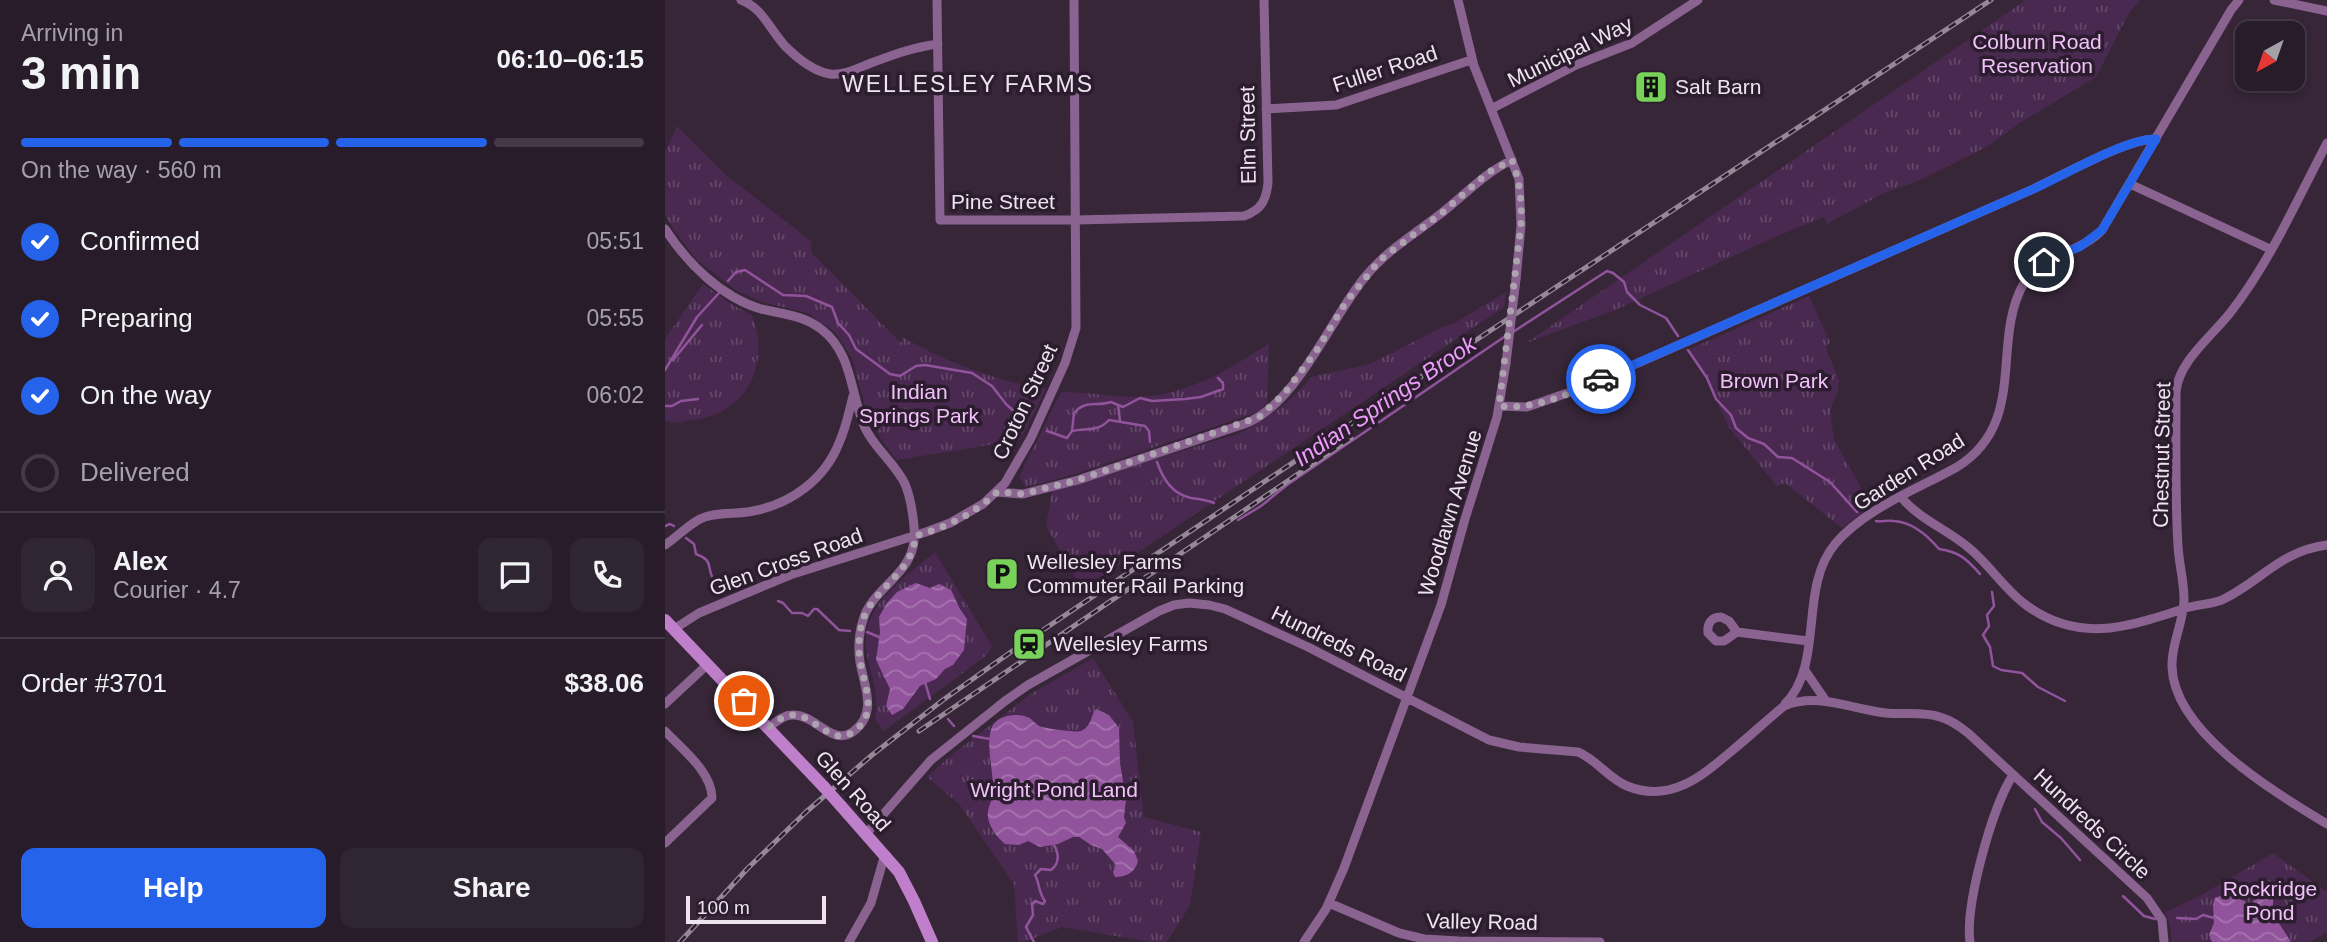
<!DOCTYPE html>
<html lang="en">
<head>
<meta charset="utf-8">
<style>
  body { margin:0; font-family:Arial,sans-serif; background:#302532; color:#f1f3f6; height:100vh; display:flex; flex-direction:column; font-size:26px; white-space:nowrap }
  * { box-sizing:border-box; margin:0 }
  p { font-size:23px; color:#a5a1a8 }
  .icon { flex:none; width:38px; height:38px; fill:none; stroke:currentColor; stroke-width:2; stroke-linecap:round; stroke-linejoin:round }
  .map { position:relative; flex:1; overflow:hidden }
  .details { display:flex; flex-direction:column; background:#281c2a; width:665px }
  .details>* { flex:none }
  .needle { width:46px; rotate:220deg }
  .buttons { position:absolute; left:1570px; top:21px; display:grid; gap:14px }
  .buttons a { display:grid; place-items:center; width:70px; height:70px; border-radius:14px; background:#281c2a; box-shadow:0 4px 10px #0003,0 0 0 2px #443a47; font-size:35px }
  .scale { position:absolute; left:21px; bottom:18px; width:140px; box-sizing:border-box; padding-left:7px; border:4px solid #eee4f0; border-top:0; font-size:19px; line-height:24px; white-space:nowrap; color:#eee4f0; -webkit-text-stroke:5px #2b1d2e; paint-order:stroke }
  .pin { position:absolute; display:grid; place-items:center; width:60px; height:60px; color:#fff; margin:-30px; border:4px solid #fff; border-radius:50%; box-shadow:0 2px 7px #0007 }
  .courier { position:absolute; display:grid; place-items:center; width:70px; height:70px; margin:-35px; border:5px solid #2563eb; border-radius:50%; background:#fff; color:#222; box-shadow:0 2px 9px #0007 }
  .head em { font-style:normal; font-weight:700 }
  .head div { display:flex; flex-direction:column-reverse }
  .head { display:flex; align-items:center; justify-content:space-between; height:119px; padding:0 21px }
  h1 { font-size:46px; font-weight:700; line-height:52px }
  .bar { display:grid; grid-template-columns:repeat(4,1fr); gap:10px 7px; align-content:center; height:84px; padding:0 21px }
  .bar i { height:9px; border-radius:5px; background:#443a47 }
  .bar .active { background:#2563eb }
  .bar p { grid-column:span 4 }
  .line { display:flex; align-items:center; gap:18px; padding:0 21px; border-top:2px solid #443a47 }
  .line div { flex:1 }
  .round { display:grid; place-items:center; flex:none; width:74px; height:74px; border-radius:14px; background:#302532 }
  ol { padding:0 21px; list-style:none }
  li { display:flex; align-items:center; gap:21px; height:77px }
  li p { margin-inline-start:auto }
  li .icon { padding:7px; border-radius:50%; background:#2563eb; color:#fff; stroke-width:4 }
  li:last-child { color:#a5a1a8 }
  li i { width:38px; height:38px; border:4px solid #443a47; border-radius:50% }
  .button { display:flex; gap:14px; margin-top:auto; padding:14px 21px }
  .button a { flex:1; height:80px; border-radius:14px; background:#2563eb; color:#fff; font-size:28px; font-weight:700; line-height:80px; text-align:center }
  .button a+a { background:#302532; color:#f1f3f6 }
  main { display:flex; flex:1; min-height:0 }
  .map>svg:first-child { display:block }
  .park { fill:url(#park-tufts) }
  .water { fill:url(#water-waves) }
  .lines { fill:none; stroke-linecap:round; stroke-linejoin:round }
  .stream { stroke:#91549c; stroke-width:2.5 }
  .street { stroke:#8a6391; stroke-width:9 }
  .secondary { stroke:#bf7fca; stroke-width:12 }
  .rail-casing { stroke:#958897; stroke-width:5 }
  .rail { stroke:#2b1d2e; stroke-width:2.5; stroke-dasharray:8; stroke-linecap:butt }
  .street-bridge { stroke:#8a6391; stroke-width:9 }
  .secondary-bridge { stroke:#bf7fca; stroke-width:12 }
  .done { stroke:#aea2b0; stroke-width:7; stroke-dasharray:0 12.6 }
  .route { stroke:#2563eb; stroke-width:9 }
  .labels { text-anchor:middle; stroke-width:7; stroke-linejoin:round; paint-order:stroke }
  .park-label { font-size:21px; fill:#f2c0fa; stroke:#2b1d2e }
  .street-label { font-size:21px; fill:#eee4f0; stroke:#2b1d2e }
  .poi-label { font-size:21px; fill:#eee4f0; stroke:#2b1d2e; text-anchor:start }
  .neighbourhood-label { font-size:23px; letter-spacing:2px; fill:#eee4f0; stroke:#2b1d2e }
  .water-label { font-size:23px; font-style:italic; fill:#ee9cfc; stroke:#2b1d2e }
</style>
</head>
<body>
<main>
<section class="details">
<div class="head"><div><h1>3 min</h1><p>Arriving in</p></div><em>06:10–06:15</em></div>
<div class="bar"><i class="active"></i><i class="active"></i><i class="active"></i><i></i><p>On the way · 560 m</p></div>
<ol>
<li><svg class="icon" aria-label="check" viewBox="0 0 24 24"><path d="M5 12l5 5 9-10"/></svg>Confirmed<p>05:51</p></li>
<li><svg class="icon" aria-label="check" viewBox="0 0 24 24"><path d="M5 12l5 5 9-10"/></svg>Preparing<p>05:55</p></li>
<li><svg class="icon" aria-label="check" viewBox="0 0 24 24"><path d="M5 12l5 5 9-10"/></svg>On the way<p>06:02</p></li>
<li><i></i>Delivered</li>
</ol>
<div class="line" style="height:126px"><a class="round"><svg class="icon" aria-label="person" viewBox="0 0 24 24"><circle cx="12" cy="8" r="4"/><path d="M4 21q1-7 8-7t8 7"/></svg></a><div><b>Alex</b><p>Courier · 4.7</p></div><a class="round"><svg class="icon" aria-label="chat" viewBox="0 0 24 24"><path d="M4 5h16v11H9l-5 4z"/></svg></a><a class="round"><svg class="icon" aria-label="phone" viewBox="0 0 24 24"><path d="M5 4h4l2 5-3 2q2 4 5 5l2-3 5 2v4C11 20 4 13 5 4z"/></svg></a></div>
<div class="line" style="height:91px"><div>Order #3701</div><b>$38.06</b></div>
<div class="button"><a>Help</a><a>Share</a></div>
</section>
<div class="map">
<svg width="1662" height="942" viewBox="0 0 1662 942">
  <defs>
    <pattern id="park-tufts" width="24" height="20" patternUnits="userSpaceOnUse" patternTransform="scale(1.75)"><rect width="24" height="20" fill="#49294f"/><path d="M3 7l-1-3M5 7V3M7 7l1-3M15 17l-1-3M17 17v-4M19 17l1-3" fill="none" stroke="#644869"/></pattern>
    <pattern id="water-waves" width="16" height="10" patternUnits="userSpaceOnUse" patternTransform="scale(1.75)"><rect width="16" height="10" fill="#91549c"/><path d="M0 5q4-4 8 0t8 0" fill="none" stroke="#a675af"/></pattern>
  </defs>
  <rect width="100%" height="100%" fill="#362638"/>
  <path class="park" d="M1361,0H1475L1464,13L1431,77L1356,122L1323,146L1253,181L1219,193L1162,224L1159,217L1110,237L950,310L861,343Z
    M12,126L62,176L146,241L147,253L236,343L237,337C282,362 329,381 381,389L355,440L232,460L216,439L208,424L200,406L187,358L171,333L143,313L97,302L72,291L32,260L11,233L0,215V152Z
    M38,284L66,304L87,315C108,369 77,420 17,421L16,423L0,421V339Z
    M841,292L839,307L417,590L381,526L387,491L575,433C602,419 628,401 646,377L705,364L775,328L791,322Z
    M1144,296L1165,342L1161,348L1174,380L1173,390L1165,411L1169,439L1206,506L1177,528L1120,483L1112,486L1064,428L1042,378L1023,350Z
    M604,343L602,406L593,412L407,475L361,487L354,477L396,392C422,392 448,397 473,397C520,396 566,369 604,343Z
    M270,552L327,646L322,655L219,731L210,719C214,690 207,681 202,655C193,606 237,580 270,552Z
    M428,658L468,722L479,817L536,832L525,905L502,942H486L397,927L359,942H353L349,884L294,804L262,777L284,757L366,694Z
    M1608,853L1662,892V932L1645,942H1506V928L1500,912L1533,897Z"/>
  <path class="water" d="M251,583L265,588L274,584L286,590L295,609L302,619L299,650L288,665L280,669L271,679L255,686L238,709L227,715L221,706L225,689L211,660L215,632L214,617L222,603L232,592Z
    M431,709L444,715L454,728L455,763L461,799L459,817L461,823L453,837L469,851L473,861C470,873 461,877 450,877L448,872L451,865L437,849L426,845L414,837H408L393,844L375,847L363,841L354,845L340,844C332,838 321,823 323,812C323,806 327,802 327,796C331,775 319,746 327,727C333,714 355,712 366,719C368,721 371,724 374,726C378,728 412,733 416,731C427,726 425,717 431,709Z
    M1602,894L1608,898V914L1626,942H1547L1544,935L1549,923L1548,904L1550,898C1562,892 1576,899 1586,905L1594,895Z"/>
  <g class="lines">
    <path class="stream" d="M63,281L71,272L80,270L118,295L141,296L167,307L173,323L184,335L191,349L225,374L235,376L251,366L260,365L307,373L327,386L341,404L353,415
      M848,332L942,271L948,273L959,282L962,292L975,305L1001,318L1013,336
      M1023,350L1042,378L1051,399L1066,415L1071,428L1083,438L1099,444L1113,457L1127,458L1165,482L1192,512
      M8,360L37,325
      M0,370L32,317L54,293
      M453,405L455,421
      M0,406H7L16,401L33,399
      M382,431L402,438L407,431C422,428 433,432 444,420L480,426L484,431L485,442
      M407,431L409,413C421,399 432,407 446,402L458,407L475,398L487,401L520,399L536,397L558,389V383L553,378
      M492,462C498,479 507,494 526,498C534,499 542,500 549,503
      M573,520L596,506L622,485L842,335
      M1211,521C1217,522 1222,520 1229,521C1247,522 1263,536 1274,549C1294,552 1301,558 1315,574
      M0,526L5,524L9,526
      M21,538L29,544L31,554C49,561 41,565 48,579L58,585
      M1327,592L1329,606L1322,615L1324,626L1318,635L1325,647L1328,666L1336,670L1357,673L1373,687L1400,701
      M113,601L118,603L127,613H137L143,616L149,609H152L174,630L185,631
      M202,632L214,637
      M260,682L265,699
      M283,719L289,726
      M308,736L325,739
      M1370,809L1377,822L1396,838L1415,860
      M1631,892L1640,887
      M1458,896L1479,916L1490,919
      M1512,918L1531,919L1538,915L1549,918
      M369,942L361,927L368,915L367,904L370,901L378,904L380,901C373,892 375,884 370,875L376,869L386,870C395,863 394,854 389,845"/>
    <path class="street" d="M76,0C98,8 105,30 120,46C132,58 147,71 165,74C178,76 193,68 206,63C228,55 249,47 273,44
      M272,0L275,220H411L579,216C596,210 601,201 603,183L599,0
      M793,0L809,66L854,179L856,225L851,279
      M1609,0L1662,11
      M601,109L671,105L806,60
      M826,109L911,65L967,43L1033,0
      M1662,143C1632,200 1605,262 1565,313C1547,336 1513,362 1511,392C1511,443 1510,495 1513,546C1514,564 1519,581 1519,599C1519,622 1506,643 1507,667C1509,733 1611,793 1662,824
      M1465,184L1605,249
      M0,229C22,263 56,297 96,309C117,314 138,315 156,329C188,353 185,394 200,428C210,449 230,463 240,484C246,498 252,533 248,547C241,577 206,591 198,620C194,633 193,649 195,662C199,686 213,712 189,731C167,748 150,713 127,715C118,715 111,722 104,727
      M834,406L862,407L914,389L1366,190C1397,176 1460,139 1491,139
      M332,492L358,494L413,480L579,424C632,405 665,319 700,277C721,251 748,235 774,215C799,196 819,173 847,160
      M1236,497C1254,519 1283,530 1304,548C1325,565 1339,589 1361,605C1414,644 1462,627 1518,609C1531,604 1547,605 1559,599C1597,580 1616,551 1662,545
      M0,545C12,537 22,526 35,519C51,511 71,515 88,511C126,504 160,479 174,443C181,428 184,412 188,396
      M9,629L34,613L125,575L261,532L285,523L318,504L340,483L366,438L400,363L411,328L409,0
      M1072,632L1064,621L1056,617C1046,617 1042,624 1043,633L1051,641H1059L1072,632L1143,641
      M1139,669L1161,701
      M0,704L43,664
      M1120,704C1160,663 1133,589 1170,544C1199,509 1253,489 1292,467C1364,422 1325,342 1359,283C1377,253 1415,254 1437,230L1566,10L1574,0
      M0,731C17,749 47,772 47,798L0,843
      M201,834L266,760L340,701L363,685L494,611L509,605L524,603L544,605L560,609L643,647L824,740L854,747L913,752C932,760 943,778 962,786C1006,804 1038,775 1069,749C1086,735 1102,720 1119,706C1153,692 1186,709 1221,713C1239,715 1257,711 1275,717C1286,720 1294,726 1303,733L1482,898L1497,920L1499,942
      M664,903L734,933L759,939L794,941L935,942
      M184,942L206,903L220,854
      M639,942L661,909L679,868L776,605L800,519L832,417L841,363
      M1305,942C1300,905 1327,807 1348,775"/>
    <path class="secondary" d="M0,620L159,787
      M176,806L234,872L249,901L267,942"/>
    <defs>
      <path id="rail" d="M254,731L686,438
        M15,942L83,868L141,812L207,755L278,700L360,642L805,344L1326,0"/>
    </defs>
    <use href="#rail" class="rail-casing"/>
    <use href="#rail" class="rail"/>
    <path class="street-bridge" d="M841,363L851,279"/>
    <path class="secondary-bridge" d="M159,787L176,806"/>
  </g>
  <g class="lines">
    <path class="done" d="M79,701L104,727C109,723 115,718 122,716C145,708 164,747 186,733C216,715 198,685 195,659C193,649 194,637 196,627C203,590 249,574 250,536C279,528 310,514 332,492L358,494L413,480L594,417L619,394L652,350L681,302L715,260L778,212L824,172L847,160C855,182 857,202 856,225L834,406C870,410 904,394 936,379"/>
    <path class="route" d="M936,379L1366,190C1398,176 1459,139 1491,139L1437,230L1416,246L1379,262"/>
  </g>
  <defs>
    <symbol id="building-square" viewBox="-11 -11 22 22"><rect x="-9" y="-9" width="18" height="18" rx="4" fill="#78d259" stroke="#2b1d2e"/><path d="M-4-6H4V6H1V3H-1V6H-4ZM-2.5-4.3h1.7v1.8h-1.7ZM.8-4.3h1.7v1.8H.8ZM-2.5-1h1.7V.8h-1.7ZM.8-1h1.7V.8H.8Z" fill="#111"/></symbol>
    <symbol id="parking-square" viewBox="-11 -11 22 22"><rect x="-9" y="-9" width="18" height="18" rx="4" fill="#78d259" stroke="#2b1d2e"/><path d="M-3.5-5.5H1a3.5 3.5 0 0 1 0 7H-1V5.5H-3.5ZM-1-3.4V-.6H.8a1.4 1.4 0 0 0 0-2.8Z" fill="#111"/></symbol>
    <symbol id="station-square" viewBox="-11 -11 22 22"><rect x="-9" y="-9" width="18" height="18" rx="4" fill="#78d259" stroke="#2b1d2e"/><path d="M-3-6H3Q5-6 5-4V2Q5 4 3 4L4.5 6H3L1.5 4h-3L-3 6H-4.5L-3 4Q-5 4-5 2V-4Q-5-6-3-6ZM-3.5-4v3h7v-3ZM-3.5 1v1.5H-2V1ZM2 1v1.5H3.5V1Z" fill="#111"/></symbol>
  </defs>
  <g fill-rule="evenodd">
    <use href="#building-square" x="967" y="68" width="38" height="38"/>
    <use href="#parking-square" x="318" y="555" width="38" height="38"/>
    <use href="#station-square" x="345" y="625" width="38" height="38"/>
  </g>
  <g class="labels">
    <g class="park-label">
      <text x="1372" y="49">Colburn Road<tspan x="1372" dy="24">Reservation</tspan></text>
      <text x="1109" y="388">Brown Park</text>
      <text x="254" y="399">Indian<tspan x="254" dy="24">Springs Park</tspan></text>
      <text x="389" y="797">Wright Pond Land</text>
      <text x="1605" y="896">Rockridge<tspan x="1605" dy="24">Pond</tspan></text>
    </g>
    <g class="street-label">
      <text transform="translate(905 52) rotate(-26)" y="7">Municipal Way</text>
      <text transform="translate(720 69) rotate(-18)" y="7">Fuller Road</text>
      <text transform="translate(583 135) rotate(-91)" y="7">Elm Street</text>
      <text x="338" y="209">Pine Street</text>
      <text transform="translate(360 402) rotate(-65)" y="7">Croton Street</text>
      <text transform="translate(1497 455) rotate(-89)" y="7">Chestnut Street</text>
      <text transform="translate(1244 472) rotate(-32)" y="7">Garden Road</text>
      <text transform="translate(785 513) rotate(-73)" y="7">Woodlawn Avenue</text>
      <text transform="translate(121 562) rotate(-20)" y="7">Glen Cross Road</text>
      <text transform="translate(674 644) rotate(26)" y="7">Hundreds Road</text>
      <text transform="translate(188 791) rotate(48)" y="7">Glen Road</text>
      <text transform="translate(1427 824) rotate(43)" y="7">Hundreds Circle</text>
      <text transform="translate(817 922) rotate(1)" y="7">Valley Road</text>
    </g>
    <g class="poi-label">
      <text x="1010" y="94">Salt Barn</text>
      <text x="362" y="569">Wellesley Farms<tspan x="362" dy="24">Commuter Rail Parking</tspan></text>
      <text x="388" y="651">Wellesley Farms</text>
    </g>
    <g class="neighbourhood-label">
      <text x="303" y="92">WELLESLEY FARMS</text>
    </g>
    <g class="water-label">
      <text transform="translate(720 401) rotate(-34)" y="8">Indian Springs Brook</text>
    </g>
  </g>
</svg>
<div class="buttons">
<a><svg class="needle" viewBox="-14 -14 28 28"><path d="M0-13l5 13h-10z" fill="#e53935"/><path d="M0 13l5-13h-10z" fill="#a5a1a8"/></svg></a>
</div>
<div class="scale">100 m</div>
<div class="pin" style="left:79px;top:701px;background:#ea580c"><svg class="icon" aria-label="bag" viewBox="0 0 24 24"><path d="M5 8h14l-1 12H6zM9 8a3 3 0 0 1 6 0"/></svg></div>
<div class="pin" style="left:1379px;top:262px;background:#1f2937"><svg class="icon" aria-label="home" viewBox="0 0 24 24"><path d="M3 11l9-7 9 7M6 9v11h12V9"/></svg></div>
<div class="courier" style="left:936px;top:379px"><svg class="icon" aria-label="car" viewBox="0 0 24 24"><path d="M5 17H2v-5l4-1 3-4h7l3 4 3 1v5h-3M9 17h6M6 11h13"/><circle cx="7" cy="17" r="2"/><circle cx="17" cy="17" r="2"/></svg></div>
</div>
</main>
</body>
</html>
